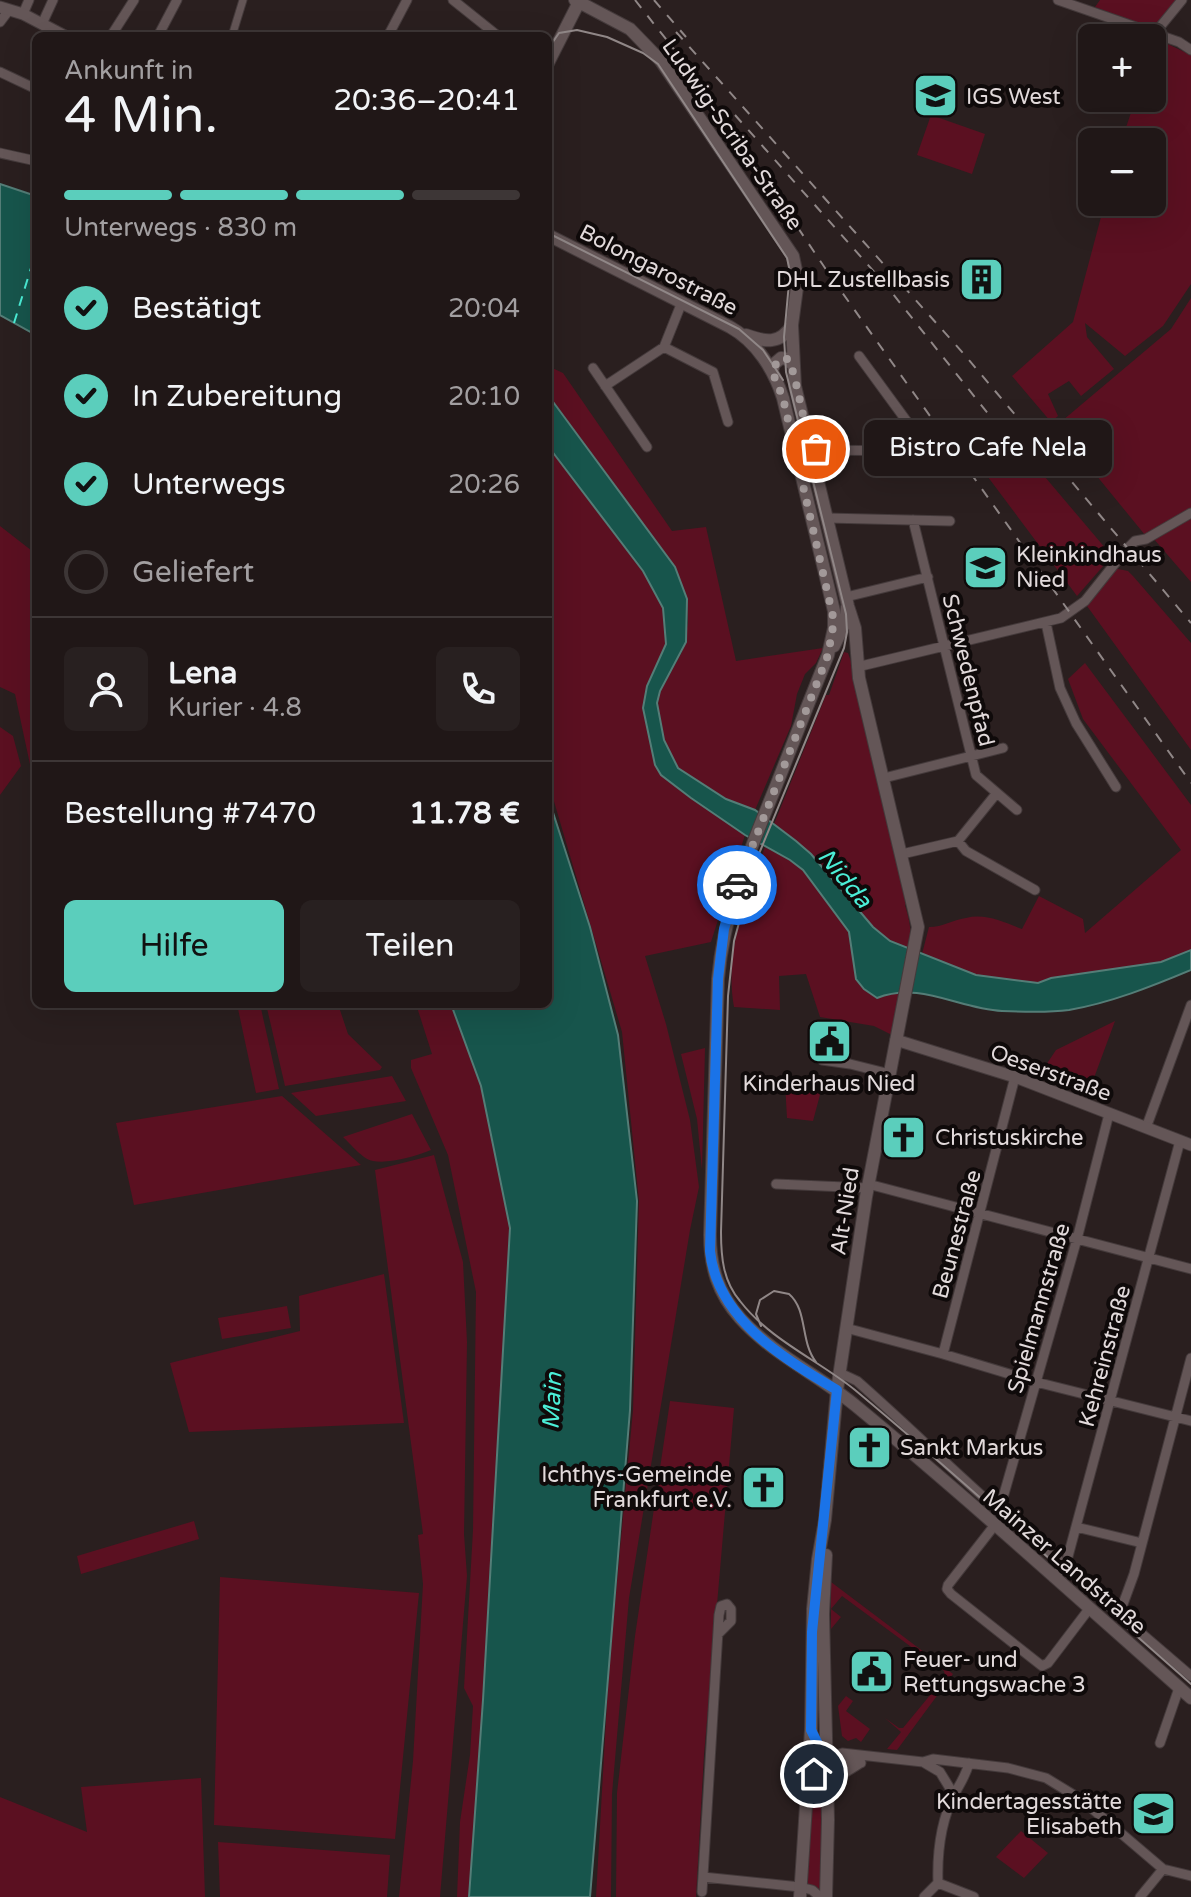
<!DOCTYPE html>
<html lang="de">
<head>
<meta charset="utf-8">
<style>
  body { margin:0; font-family:"Varela Round",sans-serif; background:#282020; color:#f1f3f6; height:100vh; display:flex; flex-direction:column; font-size:30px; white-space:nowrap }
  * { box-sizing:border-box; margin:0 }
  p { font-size:26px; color:#a29fa1 }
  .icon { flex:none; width:44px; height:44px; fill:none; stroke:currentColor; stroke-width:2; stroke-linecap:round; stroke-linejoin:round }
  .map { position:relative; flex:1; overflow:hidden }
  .side { position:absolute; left:32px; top:32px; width:520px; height:976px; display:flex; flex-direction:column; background:#201717; border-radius:12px; box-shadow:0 8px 32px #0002,0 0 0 2px #3d3636 }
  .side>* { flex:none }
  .fabs { position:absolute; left:1078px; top:24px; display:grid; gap:16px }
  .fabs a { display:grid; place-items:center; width:88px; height:88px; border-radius:12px; background:#201717; box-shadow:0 8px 32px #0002,0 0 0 2px #3d3636; font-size:40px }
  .pin { position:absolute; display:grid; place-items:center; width:68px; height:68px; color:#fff; margin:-34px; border:4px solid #fff; border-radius:50%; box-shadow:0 2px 8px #0007 }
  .courier { position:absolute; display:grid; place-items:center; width:80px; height:80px; margin:-40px; border:6px solid #1a73e8; border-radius:50%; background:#fff; color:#222; box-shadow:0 2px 10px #0007 }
  .bubble { position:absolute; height:56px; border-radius:12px; background:#201717; box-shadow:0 8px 32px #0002,0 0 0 2px #3d3636; font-size:26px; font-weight:600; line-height:56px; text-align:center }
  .overview em { font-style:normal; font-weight:600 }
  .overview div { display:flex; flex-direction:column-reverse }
  .overview { display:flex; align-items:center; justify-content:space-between; height:136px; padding:0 32px }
  h1 { font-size:52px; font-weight:600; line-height:60px }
  .bar { display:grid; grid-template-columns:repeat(4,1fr); gap:12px 8px; align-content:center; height:96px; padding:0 32px }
  .bar i { height:10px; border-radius:6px; background:#3d3636 }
  .bar .active { background:#5bcebc }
  .bar p { grid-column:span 4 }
  .line { display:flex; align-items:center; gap:20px; padding:0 32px; border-top:2px solid #3d3636 }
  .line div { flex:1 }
  .round { display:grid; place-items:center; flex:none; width:84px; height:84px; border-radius:12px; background:#282020 }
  ol { padding:0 32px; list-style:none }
  li { display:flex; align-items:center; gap:24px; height:88px }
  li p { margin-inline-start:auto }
  li .icon { padding:8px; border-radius:50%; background:#5bcebc; color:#111; stroke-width:4 }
  li:last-child { color:#a29fa1 }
  li i { width:44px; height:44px; border:4px solid #3d3636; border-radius:50% }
  .cta { display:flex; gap:16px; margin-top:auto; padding:16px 32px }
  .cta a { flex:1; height:92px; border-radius:12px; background:#5bcebc; color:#111; font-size:32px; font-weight:600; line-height:92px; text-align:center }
  .cta a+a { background:#282020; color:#f1f3f6 }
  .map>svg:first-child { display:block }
  .green { fill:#5b1021 }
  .water { fill:#17554c; stroke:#547d77; stroke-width:2 }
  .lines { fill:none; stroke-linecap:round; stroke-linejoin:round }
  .ferry { stroke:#4beed7; stroke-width:2; stroke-dasharray:10 8; stroke-linecap:butt }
  .pedestrian-casing { stroke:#443a3b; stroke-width:9 }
  .minor-casing { stroke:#443a3b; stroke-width:11 }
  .tertiary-casing { stroke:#443a3b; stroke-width:13 }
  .secondary-casing { stroke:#443a3b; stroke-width:14 }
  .pedestrian { stroke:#645657; stroke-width:7 }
  .minor { stroke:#645657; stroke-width:9 }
  .tertiary { stroke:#645657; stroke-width:11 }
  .secondary { stroke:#645657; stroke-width:12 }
  .tram { stroke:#908787; stroke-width:2 }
  .rail { stroke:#908787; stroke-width:2; stroke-dasharray:10 10; stroke-linecap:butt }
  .done { stroke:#a29999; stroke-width:8; stroke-dasharray:0 14.4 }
  .route { stroke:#1a73e8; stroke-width:10 }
  .labels { text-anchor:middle; stroke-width:8; stroke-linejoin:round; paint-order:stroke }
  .poi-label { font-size:22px; fill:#e2dadb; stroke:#0f0a0a; text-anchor:start }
  .street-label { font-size:22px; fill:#e2dadb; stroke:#0f0a0a }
  .water-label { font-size:24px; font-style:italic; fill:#4beed7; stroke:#0f0a0a }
</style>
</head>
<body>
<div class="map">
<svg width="1191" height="1897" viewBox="0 0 1191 1897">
  <rect width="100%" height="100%" fill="#2a1f1f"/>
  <path class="green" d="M1100,0H1178L1156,30L1095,7Z
    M1157,39L1191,55V284L1163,326L1125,356L1085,323L1087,337L1114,369L1081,396L1069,381L1048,394L1058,416L1051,422L1012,376L1073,322L1105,202H1152V142H1121L1136,98H1152V53Z
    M931,115L985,134L972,174L917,155Z
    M1191,298V508L1145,535L1056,426L1171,329Z
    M548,366L563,373L672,531L706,527L736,661L823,648L816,663L805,674L797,694L791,726L755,810L727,799L678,768L664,740L659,724L658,696L682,652L688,623L687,599L675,567L548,395Z
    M548,446L643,571L663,608L666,644L647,686L643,708L691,798L745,835L711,942L645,956L666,1024L690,1120L699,1187L690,1230L629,1598L612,1794L611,1897H596L609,1667L633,1410L639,1201L622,1032L548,781Z
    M1023,451L1112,556L1077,596L988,477Z
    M1191,516V582L1153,538Z
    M0,526L36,554V762L31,769L15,694L0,687Z
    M1113,568L1128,571L1133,576L1191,643V750L1087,606Z
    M844,652L848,653L853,667L908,901L905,905C910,922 912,931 909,949L881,936L811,854L774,824L826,695H829Z
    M1085,663L1191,805V950L1161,962L1051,978C1009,996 961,967 922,954L929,927C943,927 952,920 966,918C985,913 1004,922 1022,929L1039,896L1083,919L1085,933L1181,850L1083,719L1068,679Z
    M0,727L13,736L21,766L0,795Z
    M765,847L790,860L803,870L849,932L856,979L864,989L877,998L900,992L892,1035L874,1026L820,1017L806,974L779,976L780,1010L734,1007C724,953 746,897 765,847Z
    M237,1004H260L279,1089L256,1093Z
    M266,1004H338L348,1034L382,1067L380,1070L285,1086Z
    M416,1004H451L481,1086L510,1228L483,1700L469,1897H457L460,1822L470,1755L473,1706L464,1688L473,1530L476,1292L448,1155L411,1068V1060L432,1054Z
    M1115,1021L1091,1086L1044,1068L1056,1050Z
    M705,1048L702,1170L697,1119L681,1054Z
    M392,1076L406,1101L316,1116L291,1093Z
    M785,1083L821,1091L813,1121L787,1118Z
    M282,1096L361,1165L134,1205L116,1123Z
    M412,1114L431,1150C416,1156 390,1164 373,1161C362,1159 351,1144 343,1137Z
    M434,1155L463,1262L467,1342L464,1534L467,1576L440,1897H399L413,1761L423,1584L418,1535L423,1534L375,1170Z
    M384,1274L404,1423L189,1432L170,1363L300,1331L299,1296Z
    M287,1306L291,1328L222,1339L218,1318Z
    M670,1401L734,1408L704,1755L696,1897H616L617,1793L635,1636Z
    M194,1521L199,1539L81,1574L77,1556Z
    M220,1577L419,1593L395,1839L214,1825Z
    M831,1582L953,1674L897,1750L887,1749L901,1732L885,1718L899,1728H903L945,1677L944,1671L842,1596L831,1609L841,1617L831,1629Z
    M846,1696L853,1701L846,1711L870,1729L861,1742L856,1738L848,1741L842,1736L838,1706Z
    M821,1768L824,1803L822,1893L816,1886L804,1884L810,1787Z
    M201,1778L205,1897H0V1797L87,1832L81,1787Z
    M1021,1831L1048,1853L1024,1878L996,1857Z
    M218,1842L390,1855L387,1897H220Z"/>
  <path class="water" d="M0,184L36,196V335L0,315Z
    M548,395L675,567L687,599L686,642L660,691L657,703L664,740L678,768L726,799L755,810L796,841L811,854L873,927L890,941L976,975L1038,983L1051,978L1161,962L1191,950V970C1153,986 1110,1003 1069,1010C1047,1013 1024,1012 1002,1011C958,1009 921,981 877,998L864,989L856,979L849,932L803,870L790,860L745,835L691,798L661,775L655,765L643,708L647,686L666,644L663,608L643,571L548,446Z
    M548,797L590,927L618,1035L637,1201L630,1410L590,1897H469L483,1700L510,1228L481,1086L451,1004H548Z"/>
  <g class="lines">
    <path class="ferry" d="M14,323L36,252"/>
    <defs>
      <path id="pedestrian" d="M232,36L243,0"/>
      <path id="minor" d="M453,0L498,36
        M1058,0L1179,42L1191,50
        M23,14L29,0
        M0,22L9,10
        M42,24L53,0
        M1155,33L1182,0
        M111,36L134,0
        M158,36L177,0
        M388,36L407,0
        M0,72L36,89
        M0,153L36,161
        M664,347L713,372L728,422
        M859,356L919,438L923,451L938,472
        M593,368L647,447
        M605,386L664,347L682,302
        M810,450L923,451
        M827,518L950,521
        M913,520L976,775L1017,810
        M846,597L928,577
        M1046,623L1060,688L1076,723L1116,787
        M857,667L1061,618L1085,601L1125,551L1135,541L1146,539L1191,513
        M884,778L1003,748
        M958,841L966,851L1035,890
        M902,854L958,841L996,794
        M822,1060L850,1064L890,1074
        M1146,1128L1191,1005
        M776,1184L868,1188
        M868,1184L1191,1269
        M846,1328L943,1354L1036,1382L1191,1421
        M943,1354L1015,1077
        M840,1373L857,1381C905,1423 950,1468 998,1510C1023,1532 1057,1555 1078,1579L1191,1676
        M997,1509L1002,1501L1077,1239L1109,1114
        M994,1526L948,1585L947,1589L951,1594L1042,1666L1048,1663L1089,1609
        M1076,1527L1142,1543
        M1054,1578L1067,1560L1180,1141
        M1119,1615L1134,1574L1191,1358
        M813,1734L826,1760L861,1763
        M1160,1743L1179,1688
        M923,1762L940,1772L954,1795
        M810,1783L826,1760L842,1753L923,1762L933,1759L1008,1768L1046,1778L1082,1800L1163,1869L1191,1876
        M829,1790L835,1779L859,1764
        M703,1877L800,1887L812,1890L820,1897
        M938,1883C937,1853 941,1820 955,1793C961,1782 966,1775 969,1763
        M938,1883L974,1897
        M702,1892L719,1615L721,1606L727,1604L731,1609V1621L718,1634
        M924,1897L938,1883
        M1140,1897L1163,1869"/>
      <path id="tertiary" d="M0,7L23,14L65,36
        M896,1040L1015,1077L1191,1145"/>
      <path id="secondary" d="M575,0L630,29L661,61L793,256L798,280L792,325L795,386L848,606L855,628L859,678L918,927L866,1197L837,1390L825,1520L818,1559L813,1609L811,1730L800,1897
        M548,63L580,0
        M548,235L730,327C757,342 774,370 783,398L834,611V628L828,655C810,699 793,743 776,786C750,850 724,910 718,979L710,1235C710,1267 718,1293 740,1318C773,1355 819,1375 856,1406C970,1500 1080,1600 1191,1698
        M746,335C765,342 780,345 792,325
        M772,371L774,364L781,358L788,359L792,364
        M834,646L845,623L847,607
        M826,1555L823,1614L828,1820L826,1897"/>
    </defs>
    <use href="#pedestrian" class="pedestrian-casing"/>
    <use href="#minor" class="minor-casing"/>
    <use href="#tertiary" class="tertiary-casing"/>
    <use href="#secondary" class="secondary-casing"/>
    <use href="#pedestrian" class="pedestrian"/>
    <use href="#minor" class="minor"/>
    <use href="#tertiary" class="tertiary"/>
    <use href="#secondary" class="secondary"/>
    <path class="tram" d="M548,49L559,33L577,30L607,37L643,53L658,64L787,258L790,272L784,337L786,372L846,614L847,632L844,648L756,861L734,941L728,996L721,1232C721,1257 723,1281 740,1301C770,1340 818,1360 855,1390C969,1485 1079,1586 1191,1684
      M548,233L739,329L763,350L783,380
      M761,1326L756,1314L760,1300L774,1291L789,1294C808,1310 800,1342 816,1362"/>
    <path class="rail" d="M635,0L700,82L829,274L1191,783
      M654,0L686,37
      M676,32L963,353L1191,623
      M735,115L885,284L1001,430"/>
  </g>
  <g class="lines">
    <path class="done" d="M737,885L828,655L834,621L783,398L772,371L779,359H788C794,366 807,435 810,450L816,449"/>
    <path class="route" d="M737,885L724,929L718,979L710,1251C717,1318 783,1359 837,1390L812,1632L811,1730L826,1760L814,1774"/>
  </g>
  <defs>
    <symbol id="school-square" viewBox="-11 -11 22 22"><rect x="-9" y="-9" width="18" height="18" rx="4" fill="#5bcebc" stroke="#0f0a0a"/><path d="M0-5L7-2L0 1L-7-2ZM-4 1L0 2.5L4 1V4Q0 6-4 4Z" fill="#111"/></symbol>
    <symbol id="building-square" viewBox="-11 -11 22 22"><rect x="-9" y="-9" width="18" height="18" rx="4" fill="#5bcebc" stroke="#0f0a0a"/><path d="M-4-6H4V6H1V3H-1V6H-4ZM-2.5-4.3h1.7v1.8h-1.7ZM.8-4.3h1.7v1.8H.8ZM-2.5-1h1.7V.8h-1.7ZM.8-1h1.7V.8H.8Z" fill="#111"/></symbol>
    <symbol id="civic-square" viewBox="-11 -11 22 22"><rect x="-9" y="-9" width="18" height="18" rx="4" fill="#5bcebc" stroke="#0f0a0a"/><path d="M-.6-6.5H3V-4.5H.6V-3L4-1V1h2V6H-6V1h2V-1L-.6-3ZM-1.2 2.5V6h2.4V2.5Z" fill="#111"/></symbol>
    <symbol id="church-square" viewBox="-11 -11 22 22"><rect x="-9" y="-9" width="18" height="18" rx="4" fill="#5bcebc" stroke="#0f0a0a"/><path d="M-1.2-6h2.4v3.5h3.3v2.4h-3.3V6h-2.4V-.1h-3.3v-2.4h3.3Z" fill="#111"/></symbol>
  </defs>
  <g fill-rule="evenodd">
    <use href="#school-square" x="910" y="70" width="51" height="51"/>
    <use href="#building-square" x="956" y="254" width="51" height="51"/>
    <use href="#school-square" x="960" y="542" width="51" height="51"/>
    <use href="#civic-square" x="804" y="1016" width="51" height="51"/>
    <use href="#church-square" x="878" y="1112" width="51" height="51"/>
    <use href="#church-square" x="844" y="1422" width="51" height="51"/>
    <use href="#church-square" x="738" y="1462" width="51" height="51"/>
    <use href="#civic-square" x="846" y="1646" width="51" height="51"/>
    <use href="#school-square" x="1128" y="1788" width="51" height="51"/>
  </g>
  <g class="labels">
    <g class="poi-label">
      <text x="966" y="104">IGS West</text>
      <text x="950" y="287" text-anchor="end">DHL Zustellbasis</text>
      <text x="1016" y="562">Kleinkindhaus<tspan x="1016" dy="25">Nied</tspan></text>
      <text x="829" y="1091" text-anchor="middle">Kinderhaus Nied</text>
      <text x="935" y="1145">Christuskirche</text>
      <text x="900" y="1455">Sankt Markus</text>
      <text x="732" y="1482" text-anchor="end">Ichthys-Gemeinde<tspan x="732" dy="25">Frankfurt e.V.</tspan></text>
      <text x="903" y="1667">Feuer- und<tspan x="903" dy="25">Rettungswache 3</tspan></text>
      <text x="1122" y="1809" text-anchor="end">Kindertagesstätte<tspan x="1122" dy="25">Elisabeth</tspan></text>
    </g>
    <g class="street-label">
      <text transform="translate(733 134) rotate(55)" y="8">Ludwig-Scriba-Straße</text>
      <text transform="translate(659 269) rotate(27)" y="8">Bolongarostraße</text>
      <text transform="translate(969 670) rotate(76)" y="8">Schwedenpfad</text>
      <text transform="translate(1051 1072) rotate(20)" y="8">Oeserstraße</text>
      <text transform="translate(844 1211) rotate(-81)" y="8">Alt-Nied</text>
      <text transform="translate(956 1234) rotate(-75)" y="8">Beunestraße</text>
      <text transform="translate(1038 1308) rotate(-74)" y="8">Spielmannstraße</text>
      <text transform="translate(1104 1356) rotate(-75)" y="8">Kehreinstraße</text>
      <text transform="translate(1065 1561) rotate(41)" y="8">Mainzer Landstraße</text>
    </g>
    <g class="water-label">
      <text transform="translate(845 878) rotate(50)" y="8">Nidda</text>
      <text transform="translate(552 1401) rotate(-87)" y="8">Main</text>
    </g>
  </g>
</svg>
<div class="fabs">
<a>+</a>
<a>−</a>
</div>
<div class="pin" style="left:816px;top:449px;background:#ea580c"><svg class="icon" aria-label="bag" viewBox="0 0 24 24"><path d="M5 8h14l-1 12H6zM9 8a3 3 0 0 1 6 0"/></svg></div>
<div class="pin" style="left:814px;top:1774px;background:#1f2937"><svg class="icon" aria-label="home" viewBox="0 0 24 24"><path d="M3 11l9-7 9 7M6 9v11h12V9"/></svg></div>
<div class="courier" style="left:737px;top:885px"><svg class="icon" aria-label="car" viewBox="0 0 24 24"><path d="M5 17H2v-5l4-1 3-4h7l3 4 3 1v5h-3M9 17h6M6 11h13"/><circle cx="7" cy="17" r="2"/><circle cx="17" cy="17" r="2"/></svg></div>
<div class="bubble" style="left:864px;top:420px;width:248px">Bistro Cafe Nela</div>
<section class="side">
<div class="overview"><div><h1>4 Min.</h1><p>Ankunft in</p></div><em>20:36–20:41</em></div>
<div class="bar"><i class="active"></i><i class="active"></i><i class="active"></i><i></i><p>Unterwegs · 830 m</p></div>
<ol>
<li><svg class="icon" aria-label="check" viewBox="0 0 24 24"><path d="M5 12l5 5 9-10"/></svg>Bestätigt<p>20:04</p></li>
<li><svg class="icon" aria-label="check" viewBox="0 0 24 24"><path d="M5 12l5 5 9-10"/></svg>In Zubereitung<p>20:10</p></li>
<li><svg class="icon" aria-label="check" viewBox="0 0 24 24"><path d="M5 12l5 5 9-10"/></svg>Unterwegs<p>20:26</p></li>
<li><i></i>Geliefert</li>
</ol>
<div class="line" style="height:144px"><a class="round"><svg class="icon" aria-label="person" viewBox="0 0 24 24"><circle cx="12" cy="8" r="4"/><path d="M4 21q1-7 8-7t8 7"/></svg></a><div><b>Lena</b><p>Kurier · 4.8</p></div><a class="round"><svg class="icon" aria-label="phone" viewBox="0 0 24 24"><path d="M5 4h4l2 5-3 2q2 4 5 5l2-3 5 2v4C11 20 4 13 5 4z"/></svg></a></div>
<div class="line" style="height:104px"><div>Bestellung #7470</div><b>11.78 €</b></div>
<div class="cta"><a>Hilfe</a><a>Teilen</a></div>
</section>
</div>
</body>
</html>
